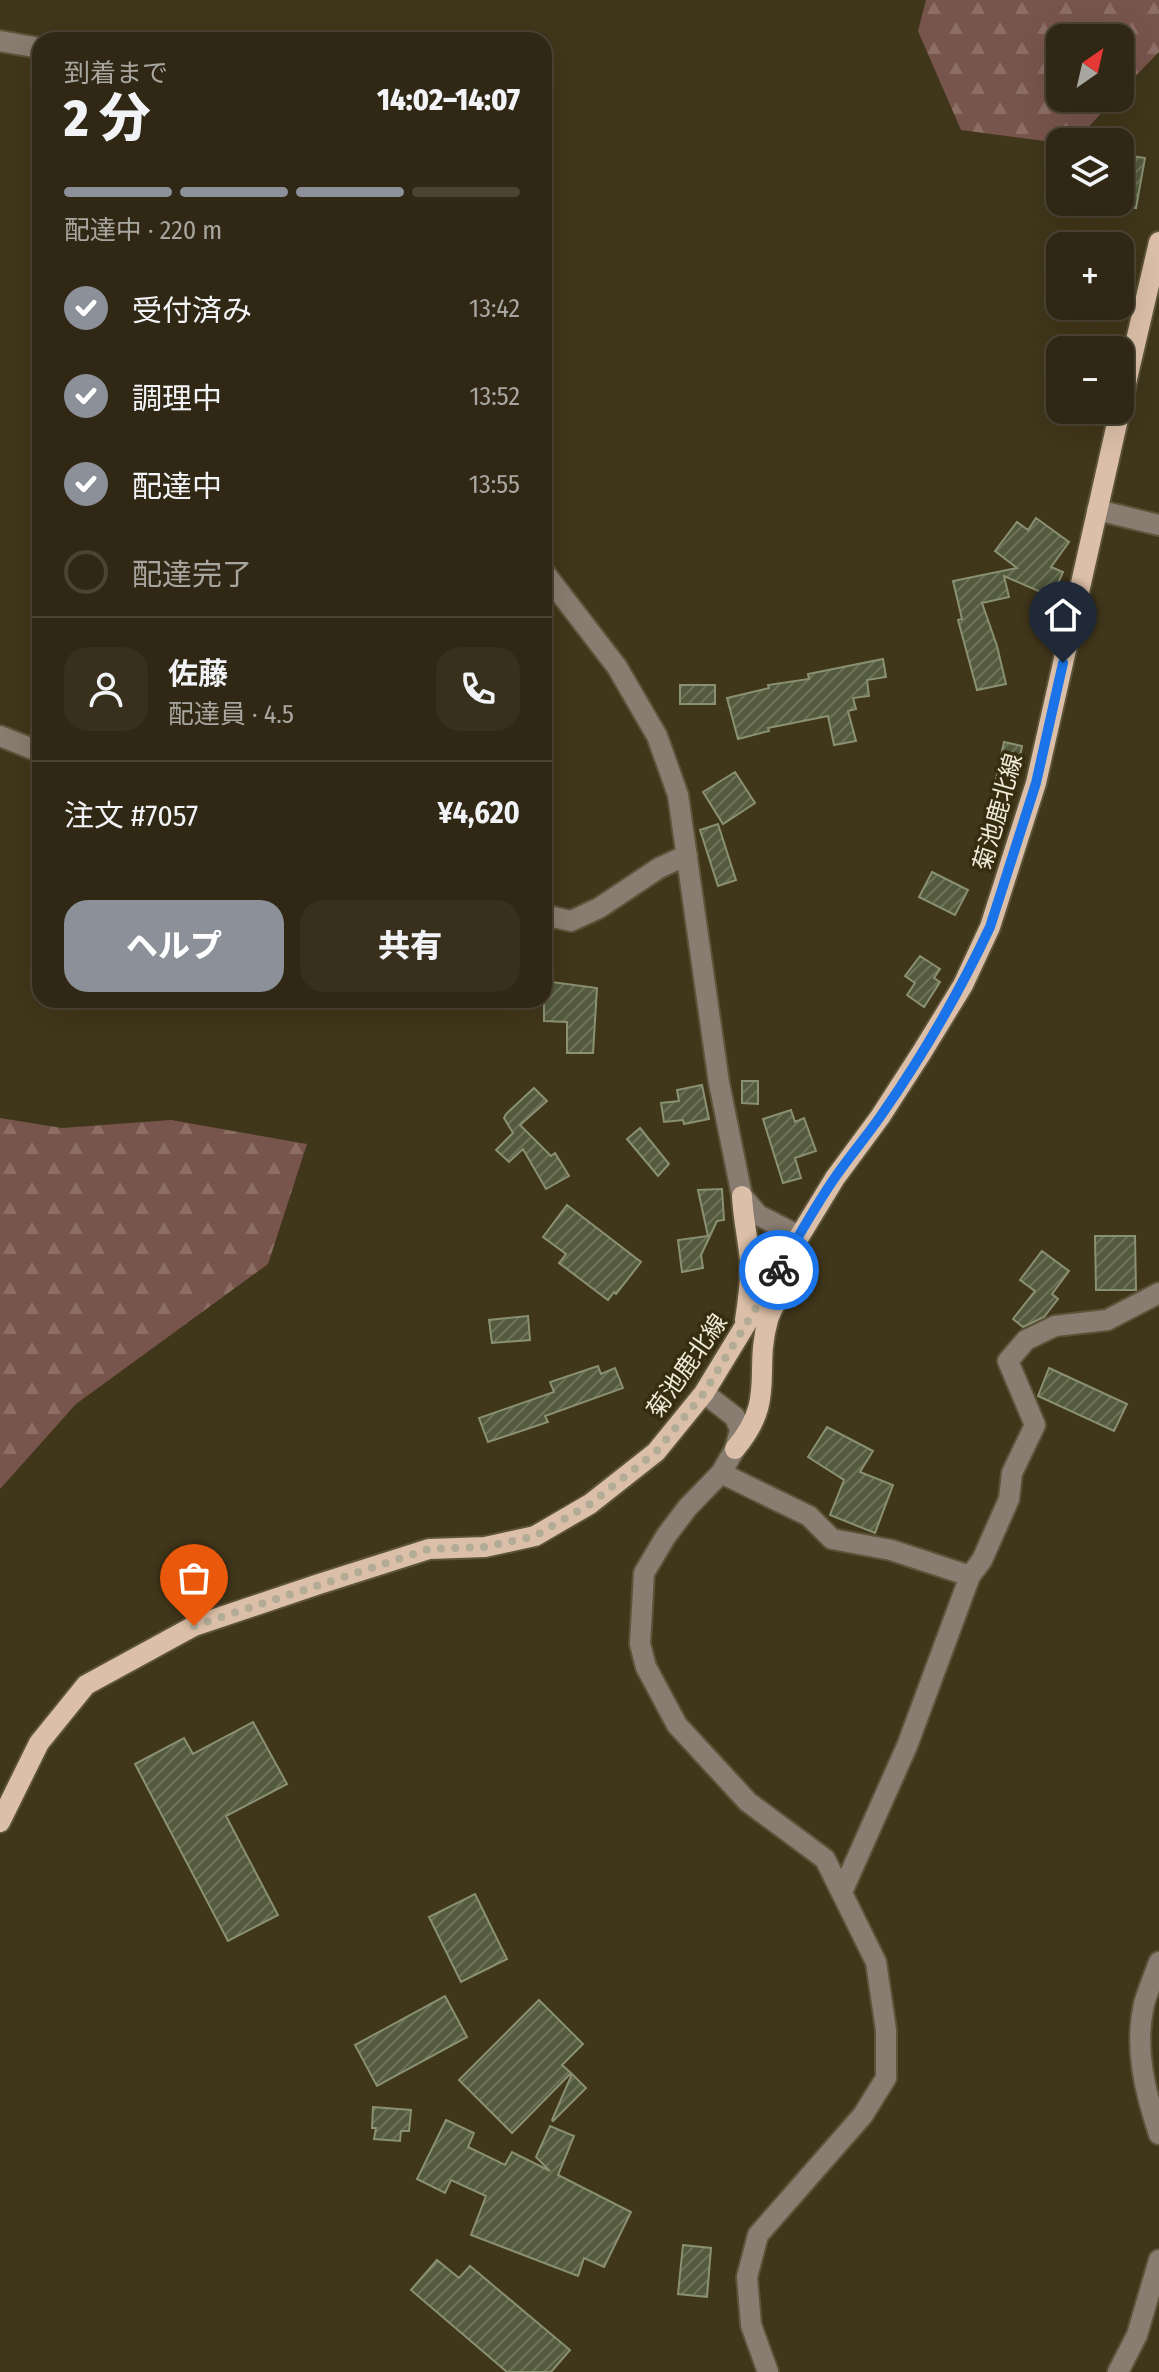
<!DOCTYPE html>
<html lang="ja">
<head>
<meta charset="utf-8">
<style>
  body { margin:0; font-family:"Fira Sans Condensed","Noto Sans JP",sans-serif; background:#38301d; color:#f1f3f6; height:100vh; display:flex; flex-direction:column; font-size:30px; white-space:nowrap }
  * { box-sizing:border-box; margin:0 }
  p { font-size:26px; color:#a8a6a0 }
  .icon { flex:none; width:44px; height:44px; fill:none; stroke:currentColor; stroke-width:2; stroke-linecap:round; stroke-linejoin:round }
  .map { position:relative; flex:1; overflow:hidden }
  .side { position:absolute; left:32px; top:32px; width:520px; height:976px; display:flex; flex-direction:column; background:#302814; border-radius:24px; box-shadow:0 8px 32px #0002,0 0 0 2px #4b4434 }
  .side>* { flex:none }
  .needle { width:52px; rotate:34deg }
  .buttons { position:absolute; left:1046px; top:24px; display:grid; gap:16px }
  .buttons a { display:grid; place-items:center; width:88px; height:88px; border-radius:16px; background:#302814; box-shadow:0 8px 32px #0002,0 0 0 2px #4b4434; font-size:40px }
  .pin { position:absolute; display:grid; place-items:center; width:68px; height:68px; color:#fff; margin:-82px -34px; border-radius:50% 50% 50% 0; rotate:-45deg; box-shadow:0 0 8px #0007 }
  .pin .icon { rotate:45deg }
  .courier { position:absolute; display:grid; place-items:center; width:80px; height:80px; margin:-40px; border:6px solid #1a73e8; border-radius:50%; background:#fff; color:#222; box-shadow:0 2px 10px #0007 }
  .overview em { font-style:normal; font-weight:800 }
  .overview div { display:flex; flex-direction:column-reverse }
  .overview { display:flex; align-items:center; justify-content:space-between; height:136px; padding:0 32px }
  h1 { font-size:52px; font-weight:800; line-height:60px }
  .bar { display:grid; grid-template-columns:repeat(4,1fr); gap:12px 8px; align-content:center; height:96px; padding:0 32px }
  .bar i { height:10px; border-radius:6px; background:#4b4434 }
  .bar .selected { background:#8c9099 }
  .bar p { grid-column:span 4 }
  .line { display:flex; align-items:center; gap:20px; padding:0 32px; border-top:2px solid #4b4434 }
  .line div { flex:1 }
  .round { display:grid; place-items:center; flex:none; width:84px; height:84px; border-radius:24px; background:#38301d }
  ol { padding:0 32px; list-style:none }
  li { display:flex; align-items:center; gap:24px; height:88px }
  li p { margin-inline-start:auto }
  li .icon { padding:8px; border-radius:50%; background:#8c9099; color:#fff; stroke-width:4 }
  li:last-child { color:#a8a6a0 }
  li i { width:44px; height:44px; border:4px solid #4b4434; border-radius:50% }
  .action { display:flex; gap:16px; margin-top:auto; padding:16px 32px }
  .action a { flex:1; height:92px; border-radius:24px; background:#8c9099; color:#fff; font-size:32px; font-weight:800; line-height:92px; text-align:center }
  .action a+a { background:#38301d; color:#f1f3f6 }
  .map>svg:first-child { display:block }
  .forest { fill:url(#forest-firs) }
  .building { fill:url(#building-hatch); stroke:#8a9172; stroke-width:2 }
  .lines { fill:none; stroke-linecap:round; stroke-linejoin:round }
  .minor-casing { stroke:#5c5339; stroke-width:24 }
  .major-casing { stroke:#5c5339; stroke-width:24 }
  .minor { stroke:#897c70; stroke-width:20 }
  .major { stroke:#dbbfa8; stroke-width:20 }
  .done { stroke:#b2ab96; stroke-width:8; stroke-dasharray:0 14.4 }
  .route { stroke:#1a73e8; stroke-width:10 }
  .labels { text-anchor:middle; stroke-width:7; stroke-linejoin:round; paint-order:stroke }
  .street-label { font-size:24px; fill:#f0ead9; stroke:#362c0f }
</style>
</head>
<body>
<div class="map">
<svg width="1159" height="2372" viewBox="0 0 1159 2372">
  <defs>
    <pattern id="forest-firs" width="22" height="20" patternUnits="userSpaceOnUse" patternTransform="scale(2)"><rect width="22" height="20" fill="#78554c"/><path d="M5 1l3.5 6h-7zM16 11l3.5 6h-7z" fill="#8c6e65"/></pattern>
    <pattern id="building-hatch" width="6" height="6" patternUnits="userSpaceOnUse" patternTransform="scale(2)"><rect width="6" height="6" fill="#545a3d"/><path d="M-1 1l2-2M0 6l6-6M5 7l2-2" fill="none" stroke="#6d7258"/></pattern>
  </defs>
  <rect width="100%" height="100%" fill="#40361a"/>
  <path class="forest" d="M926,0H1159V52L1120,92V38H1060V98H1115L1075,142L1060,143L961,130L918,31Z
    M0,1118L62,1128L171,1120L307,1144L268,1264L76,1404L0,1489Z"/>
  <path class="building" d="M1120,154L1145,158L1136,208L1120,205Z
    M1036,518L1069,542L1051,567L1063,572L1052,597L1004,576L1009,597L982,603L997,646L1006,684L977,690L958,620L962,619L953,581L1017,568L995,551L1017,522L1028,530Z
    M883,659L886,677L867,680L869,696L853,698L856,709L848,711L856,741L834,745L828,716L768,728L769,731L738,739L727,698L769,688L768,685L809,679L808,674Z
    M680,685H715V704H680Z
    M1004,742L1022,746L1015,784L996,780Z
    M735,772L755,803L723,824L703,792Z
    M718,824L736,880L718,886L700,830Z
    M932,872L968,890L955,915L919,897Z
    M920,956L940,969L934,978L940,982L924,1007L907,995L915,983L905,976Z
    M544,981L597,988L593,1053H567V1022L544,1021Z
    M742,1081H758V1104L742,1103Z
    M702,1085L709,1119L684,1124L683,1120L664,1122L661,1103L679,1101L677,1090Z
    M534,1088L547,1101L520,1125L551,1156L555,1153L569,1176L546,1189L523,1149L509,1162L496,1150L513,1133L504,1118L506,1114Z
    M791,1110L795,1122L804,1118L816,1151L795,1158L801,1178L783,1183L763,1119Z
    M640,1128L669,1164L658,1176L627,1139Z
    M722,1189L724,1220L717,1221L701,1255L703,1268L682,1272L678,1240L708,1236L698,1190Z
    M567,1205L641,1262L616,1294L614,1292L608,1300L559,1263L566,1254L543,1237Z
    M1095,1236H1135L1136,1290H1096Z
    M1042,1251L1069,1271L1052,1294L1058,1299L1044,1317L1023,1327L1013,1319L1035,1291L1020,1280Z
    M528,1316L530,1340L492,1343L489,1320Z
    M598,1366L601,1374L615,1368L623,1388L545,1416L548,1422L488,1442L479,1418L554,1392L550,1382Z
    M1049,1368L1127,1404L1114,1431L1038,1396Z
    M827,1427L873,1451L860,1472L893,1485L875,1533L830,1515L844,1480L808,1457Z
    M253,1722L287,1784L226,1816L278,1915L228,1941L135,1764L184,1738L193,1754Z
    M475,1894L507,1959L461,1982L429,1917Z
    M445,1996L467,2037L377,2086L355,2045Z
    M539,2000L583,2044L562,2065L571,2073L512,2133L459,2080Z
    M572,2074L586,2088L553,2121L552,2120Z
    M373,2107L411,2110L409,2131H401L400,2141L374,2139L376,2128H372Z
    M446,2120L474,2133L468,2147L505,2165L512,2152L550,2171L536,2157L550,2126L574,2136L558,2175L631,2212L604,2267L584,2258L578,2276L471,2235L486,2196L451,2180L445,2193L417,2179Z
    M683,2245L711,2248L707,2297L678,2294Z
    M437,2260L459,2278L470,2266L570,2350L551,2372H507L411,2290Z"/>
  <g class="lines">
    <defs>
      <path id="minor" d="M0,41L40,48
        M1097,510L1159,525
        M544,572L617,667L657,736L678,795L719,1083L742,1196L758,1215L799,1236
        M0,736L40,752
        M544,915L571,921L599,908L659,868L687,855
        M704,1393L735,1417L740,1430L735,1449L721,1473L688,1507L666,1536L644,1573L640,1644L646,1667L677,1725L748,1802L825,1859L876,1962L886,2030V2078L863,2115L758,2235L747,2277L751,2325L768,2372
        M721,1473L809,1516L832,1539L891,1550L970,1576
        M842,1892L907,1746L970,1576L982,1560L1009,1499L1012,1473L1035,1425L1008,1361L1026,1340L1055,1326L1107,1320L1159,1293
        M1159,1962C1154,1976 1148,1990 1144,2004C1134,2048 1145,2092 1159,2134
        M1118,2372L1137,2335L1159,2260"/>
      <path id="major" d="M1120,409L1159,242
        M742,1196C743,1218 748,1239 750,1261C751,1281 748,1301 745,1320
        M735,1449C777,1399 753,1373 768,1320C772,1307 781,1293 788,1281
        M0,1822L39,1743L86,1685L194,1626L319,1584L429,1549L485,1547L535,1536L590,1504L656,1452L704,1393L835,1178L880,1117L922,1052L963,985L990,927L1036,783L1120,410"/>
    </defs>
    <use href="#minor" class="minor-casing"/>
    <use href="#major" class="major-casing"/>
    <use href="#minor" class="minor"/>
    <use href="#major" class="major"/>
  </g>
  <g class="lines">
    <path class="done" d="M194,1626L429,1549L485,1547L535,1536L590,1504L656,1452L704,1393L779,1270"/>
    <path class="route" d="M779,1270C797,1239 815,1206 836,1176C850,1156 866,1137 880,1117C922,1057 959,993 990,927L1036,783L1063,663"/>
  </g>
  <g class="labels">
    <g class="street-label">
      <text transform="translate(998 812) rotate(-74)" y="8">菊池鹿北線</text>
      <text transform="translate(687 1366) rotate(-55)" y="8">菊池鹿北線</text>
    </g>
  </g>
</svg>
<div class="buttons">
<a><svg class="needle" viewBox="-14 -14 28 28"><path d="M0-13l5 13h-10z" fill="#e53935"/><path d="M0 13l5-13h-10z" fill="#a8a6a0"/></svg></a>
<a><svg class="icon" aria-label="layers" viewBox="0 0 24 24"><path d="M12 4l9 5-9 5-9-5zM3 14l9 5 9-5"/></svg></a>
<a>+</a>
<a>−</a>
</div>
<div class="pin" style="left:194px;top:1626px;background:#ea580c"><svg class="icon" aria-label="bag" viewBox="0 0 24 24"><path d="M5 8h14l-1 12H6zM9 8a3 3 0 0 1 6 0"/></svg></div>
<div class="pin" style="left:1063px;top:663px;background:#1f2937"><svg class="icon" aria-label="home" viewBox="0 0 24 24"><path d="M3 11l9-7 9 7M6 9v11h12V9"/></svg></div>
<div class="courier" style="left:779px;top:1270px"><svg class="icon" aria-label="bike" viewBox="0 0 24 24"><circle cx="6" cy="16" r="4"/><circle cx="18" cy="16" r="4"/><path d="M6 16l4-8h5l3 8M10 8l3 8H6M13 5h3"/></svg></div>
<section class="side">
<div class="overview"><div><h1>2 分</h1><p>到着まで</p></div><em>14:02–14:07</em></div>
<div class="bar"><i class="selected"></i><i class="selected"></i><i class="selected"></i><i></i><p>配達中 · 220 m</p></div>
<ol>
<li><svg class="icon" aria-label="check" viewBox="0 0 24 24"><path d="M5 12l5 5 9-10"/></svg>受付済み<p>13:42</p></li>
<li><svg class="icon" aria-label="check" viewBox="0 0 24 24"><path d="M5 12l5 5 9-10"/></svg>調理中<p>13:52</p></li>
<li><svg class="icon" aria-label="check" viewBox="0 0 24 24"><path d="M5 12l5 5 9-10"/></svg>配達中<p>13:55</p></li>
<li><i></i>配達完了</li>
</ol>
<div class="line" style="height:144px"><a class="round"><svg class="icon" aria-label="person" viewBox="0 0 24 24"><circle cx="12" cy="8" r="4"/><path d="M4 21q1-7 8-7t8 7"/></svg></a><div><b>佐藤</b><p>配達員 · 4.5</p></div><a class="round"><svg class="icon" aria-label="phone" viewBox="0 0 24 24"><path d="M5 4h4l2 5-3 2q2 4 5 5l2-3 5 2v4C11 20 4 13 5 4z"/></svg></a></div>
<div class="line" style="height:104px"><div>注文 #7057</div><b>¥4,620</b></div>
<div class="action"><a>ヘルプ</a><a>共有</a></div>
</section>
</div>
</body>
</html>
